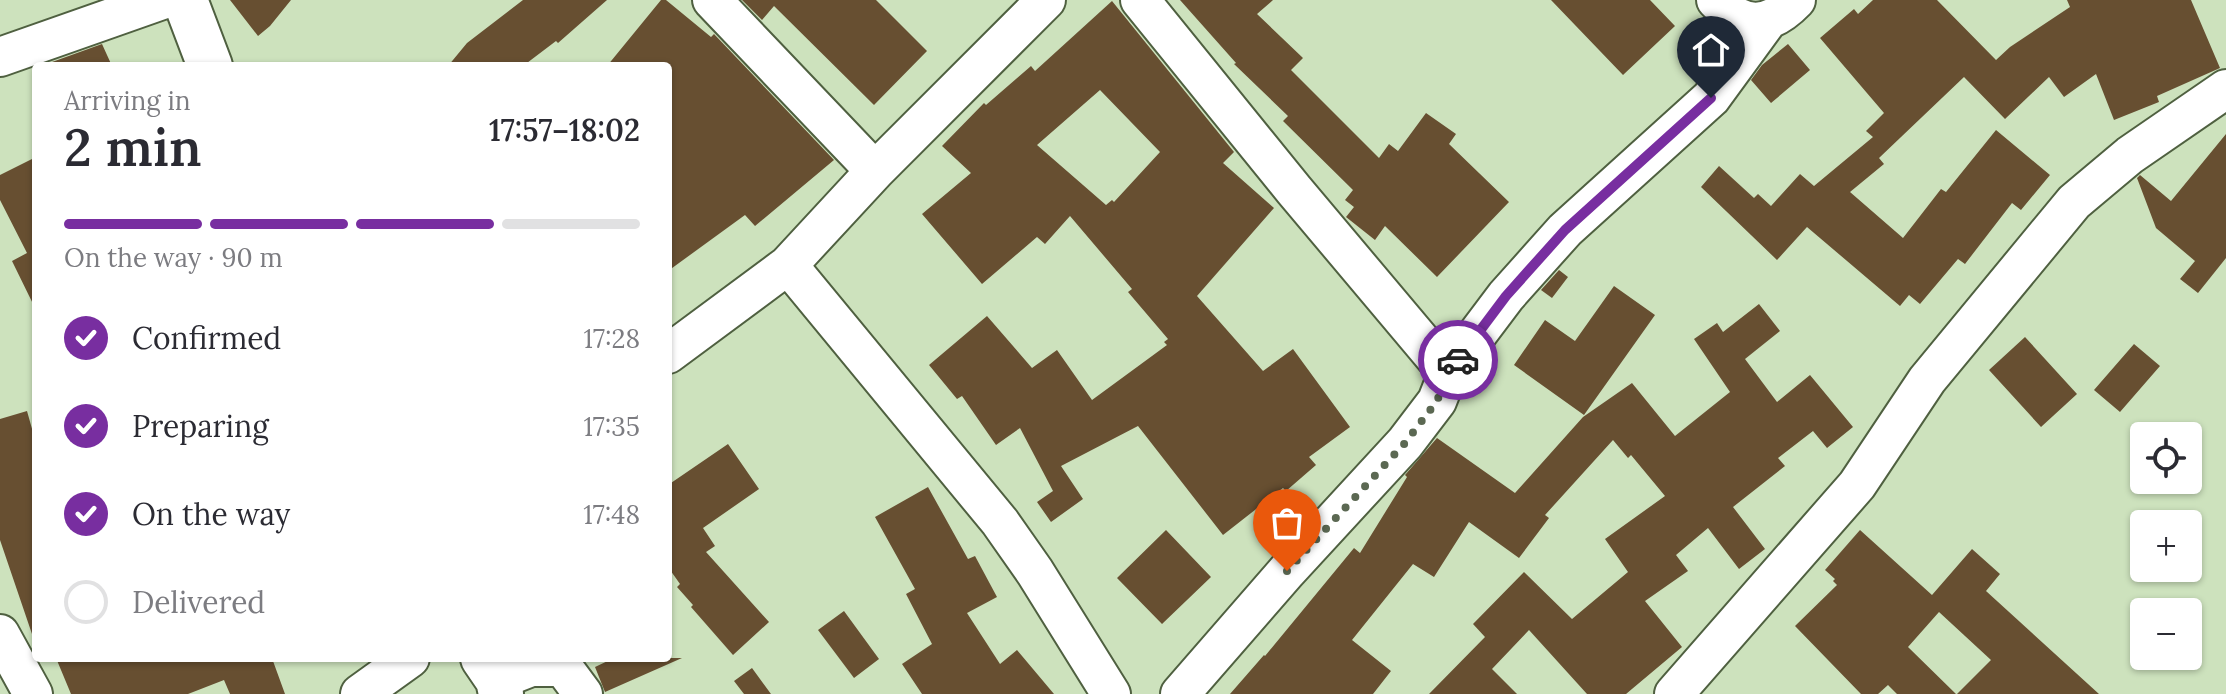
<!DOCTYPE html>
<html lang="en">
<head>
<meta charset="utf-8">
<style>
  body { margin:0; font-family:Lora,serif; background:#f2f2f3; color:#2b2b33; height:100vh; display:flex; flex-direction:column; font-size:30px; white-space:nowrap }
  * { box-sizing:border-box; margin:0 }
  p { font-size:26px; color:#7c7c81 }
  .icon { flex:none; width:44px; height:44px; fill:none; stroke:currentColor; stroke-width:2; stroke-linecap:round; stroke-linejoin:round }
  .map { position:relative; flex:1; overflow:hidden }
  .sheet { position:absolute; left:32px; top:62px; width:640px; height:600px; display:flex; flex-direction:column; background:#fff; border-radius:8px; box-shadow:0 2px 6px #0004 }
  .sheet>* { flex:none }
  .controls { position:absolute; left:2130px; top:422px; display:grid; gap:16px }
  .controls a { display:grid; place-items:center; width:72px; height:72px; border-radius:8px; background:#fff; box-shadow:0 2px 6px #0004; font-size:40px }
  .pin { position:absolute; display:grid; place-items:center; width:68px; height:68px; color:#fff; margin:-82px -34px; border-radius:50% 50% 50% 0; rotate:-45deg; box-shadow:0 0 8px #0007 }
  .pin .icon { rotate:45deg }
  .courier { position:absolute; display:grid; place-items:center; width:80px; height:80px; margin:-40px; border:6px solid #782ea0; border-radius:50%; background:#fff; color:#222; box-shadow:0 2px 10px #0007 }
  .head em { font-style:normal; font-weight:600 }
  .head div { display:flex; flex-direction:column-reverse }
  .head { display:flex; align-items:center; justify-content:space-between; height:136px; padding:0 32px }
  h1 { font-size:52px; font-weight:600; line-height:60px }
  .bar { display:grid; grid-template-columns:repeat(4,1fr); gap:12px 8px; align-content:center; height:96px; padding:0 32px }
  .bar i { height:10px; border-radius:6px; background:#e1e1e2 }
  .bar .active { background:#782ea0 }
  .bar p { grid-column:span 4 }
  ol { padding:0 32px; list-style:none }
  li { display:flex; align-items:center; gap:24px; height:88px }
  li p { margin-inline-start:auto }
  li .icon { padding:8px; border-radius:50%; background:#782ea0; color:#fff; stroke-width:4 }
  li:last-child { color:#7c7c81 }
  li i { width:44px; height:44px; border:4px solid #e1e1e2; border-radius:50% }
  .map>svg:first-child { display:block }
  .building { fill:#674f31; fill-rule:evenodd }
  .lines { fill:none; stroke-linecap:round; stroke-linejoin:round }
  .minor-casing { stroke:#4f6040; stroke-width:42 }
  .major-casing { stroke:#4f6040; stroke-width:48 }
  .minor { stroke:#fff; stroke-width:38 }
  .major { stroke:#fff; stroke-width:44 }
  .done { stroke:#5b6852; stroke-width:8; stroke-dasharray:0 14.4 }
  .route { stroke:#782ea0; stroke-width:10 }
</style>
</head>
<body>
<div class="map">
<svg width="2226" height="694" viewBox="0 0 2226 694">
  <rect width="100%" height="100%" fill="#cde2bd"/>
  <path class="building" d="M230,0H291L270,26L258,36Z
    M523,0H607L558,43L556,41L523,66H448L467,43Z
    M661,0H666L711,37L714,34L834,160L755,226L745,215L668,271V66H607Z
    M742,0H876L927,51L874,105L774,6L762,20Z
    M1180,0H1273L1257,14L1303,58L1291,70L1379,158L1389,144L1398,151L1426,113L1456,134L1449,144L1509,202L1437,277L1385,226L1375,240L1346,217L1354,207L1345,200L1353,190L1283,121L1288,116L1234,64L1236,63Z
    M1551,0H1650L1675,26L1623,75Z
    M1873,0H1937L1996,60L2010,47L2070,7L2067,0H2191L2220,68L2157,96L2159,102L2114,120L2096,74L2064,97L2049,77L2005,119L1964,77L1879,158L1884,164L1850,192L1903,238L1941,189L1946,192L1996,130L2050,175L2021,210L2012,203L1965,264L1958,259L1920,304L1909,295L1900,306L1807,227L1777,260L1701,187L1719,166L1754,198L1758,194L1771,206L1800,174L1814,186L1873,137L1866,131L1884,113L1820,38L1854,9L1858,14Z
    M1112,1L1234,152L1223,163L1274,208L1197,296L1263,371L1293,349L1350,427L1309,457L1316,465L1286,491L1283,488L1223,535L1138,426L1061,466L1083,499L1051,522L1037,502L1053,491L1020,428L996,445L962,396L957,399L929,365L987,316L1032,368L1057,350L1092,400L1167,345L1164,342L1168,339L1128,292L1132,289L1070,216L1045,244L1037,237L982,284L922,214L971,173L942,146L984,103L986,105L1031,66L1035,71ZM1100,90L1160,152L1114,202L1112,200L1106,205L1037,145Z
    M102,44L112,66H41Z
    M1788,44L1810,70L1771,103L1751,80L1762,65Z
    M2226,134V258L2198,293L2180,279L2195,261L2156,228L2137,178L2140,175L2171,201Z
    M36,157V310L12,261L27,253L0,200V175Z
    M1559,270L1568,277L1552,298L1541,290Z
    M1614,286L1655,315L1584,415L1514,365L1545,320L1575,341Z
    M1759,304L1780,331L1745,359L1777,402L1810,375L1853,427L1827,448L1813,431L1778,458L1785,466L1733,507L1765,549L1739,569L1708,528L1676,555L1688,571L1645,601L1682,647L1626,694H1587L1529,630L1492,669L1517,694H1429L1485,637L1473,624L1524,572L1572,619L1628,572L1605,539L1665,496L1631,455L1628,458L1613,440L1545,515L1549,518L1519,558L1469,522L1434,577L1413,564L1352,640L1391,671L1373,694H1230L1264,655L1265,656L1354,548L1360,553L1407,477L1405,475L1437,438L1515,493L1583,417L1632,383L1675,436L1730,392L1694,339L1717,323L1723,332Z
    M2025,337L2077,394L2041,427L1989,370Z
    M2134,344L2160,366L2120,412L2094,390Z
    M27,411L36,443V634H32L0,540V419Z
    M728,444L759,489L703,528L715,546L706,552L769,622L733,655L691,607L693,605L677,587L680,584L668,567V485Z
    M928,487L968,559L975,556L997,597L967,613L1000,664L1017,650L1054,694H922L902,664L932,644L906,594L915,589L875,517Z
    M1166,530L1211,577L1162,624L1117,578Z
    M1860,530L1932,595L1972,549L2000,574L1986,591L2099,694H1957L1991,660L1939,612L1908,647L1956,694H1897L1888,685L1878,694H1861L1795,626L1837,585L1833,581L1835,579L1825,570Z
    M844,611L879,659L854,678L818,630Z
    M56,658H276L273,661L285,694H230L224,680L188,694H71Z
    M614,658H682L605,692L595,667Z
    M752,668L771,694H744L734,681Z"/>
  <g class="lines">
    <defs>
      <path id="minor" d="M712,0L875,171
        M1140,0L1294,190L1448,373
        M1716,0C1743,29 1768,29 1796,0
        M0,57L162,0
        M788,265L1000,522L1035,572L1111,694
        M668,354L788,265L875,171L1046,0
        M0,634L33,694
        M498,680L531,667H563L583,694
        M360,694L410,658
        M1180,694L1287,571L1405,443L1437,401L1448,373L1506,296L1565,230L1711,98L1768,20
        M1674,694L1857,485L1927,380L2074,202L2130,155L2226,89"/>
      <path id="major" d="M185,0L210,66
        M483,658L498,680L501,694"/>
    </defs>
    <use href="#minor" class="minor-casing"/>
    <use href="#major" class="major-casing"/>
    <use href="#minor" class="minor"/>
    <use href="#major" class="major"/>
  </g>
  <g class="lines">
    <path class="done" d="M1287,571L1405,443L1437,401L1448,373L1458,360"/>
    <path class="route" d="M1458,360L1506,296L1565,230L1711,98"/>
  </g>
</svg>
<div class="controls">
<a><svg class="icon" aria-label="locate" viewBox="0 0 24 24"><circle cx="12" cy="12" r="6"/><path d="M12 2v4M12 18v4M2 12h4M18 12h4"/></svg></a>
<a>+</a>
<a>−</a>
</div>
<div class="pin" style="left:1287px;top:571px;background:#ea580c"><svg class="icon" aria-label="bag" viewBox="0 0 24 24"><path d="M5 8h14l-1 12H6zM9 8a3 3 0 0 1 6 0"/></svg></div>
<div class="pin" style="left:1711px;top:98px;background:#1f2937"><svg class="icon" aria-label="home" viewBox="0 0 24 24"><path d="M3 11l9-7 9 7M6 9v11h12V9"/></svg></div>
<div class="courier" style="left:1458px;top:360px"><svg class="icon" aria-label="car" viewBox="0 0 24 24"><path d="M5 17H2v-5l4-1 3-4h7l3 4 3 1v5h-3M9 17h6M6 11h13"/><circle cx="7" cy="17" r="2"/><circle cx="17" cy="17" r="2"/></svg></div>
<section class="sheet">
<div class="head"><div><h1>2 min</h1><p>Arriving in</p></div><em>17:57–18:02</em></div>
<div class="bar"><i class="active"></i><i class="active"></i><i class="active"></i><i></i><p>On the way · 90 m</p></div>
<ol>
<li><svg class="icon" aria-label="check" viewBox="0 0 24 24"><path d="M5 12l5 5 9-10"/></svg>Confirmed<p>17:28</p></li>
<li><svg class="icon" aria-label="check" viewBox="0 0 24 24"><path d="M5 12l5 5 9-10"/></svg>Preparing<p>17:35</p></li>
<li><svg class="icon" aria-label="check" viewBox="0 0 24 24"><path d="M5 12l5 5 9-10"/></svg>On the way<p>17:48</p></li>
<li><i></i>Delivered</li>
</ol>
</section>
</div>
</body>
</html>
